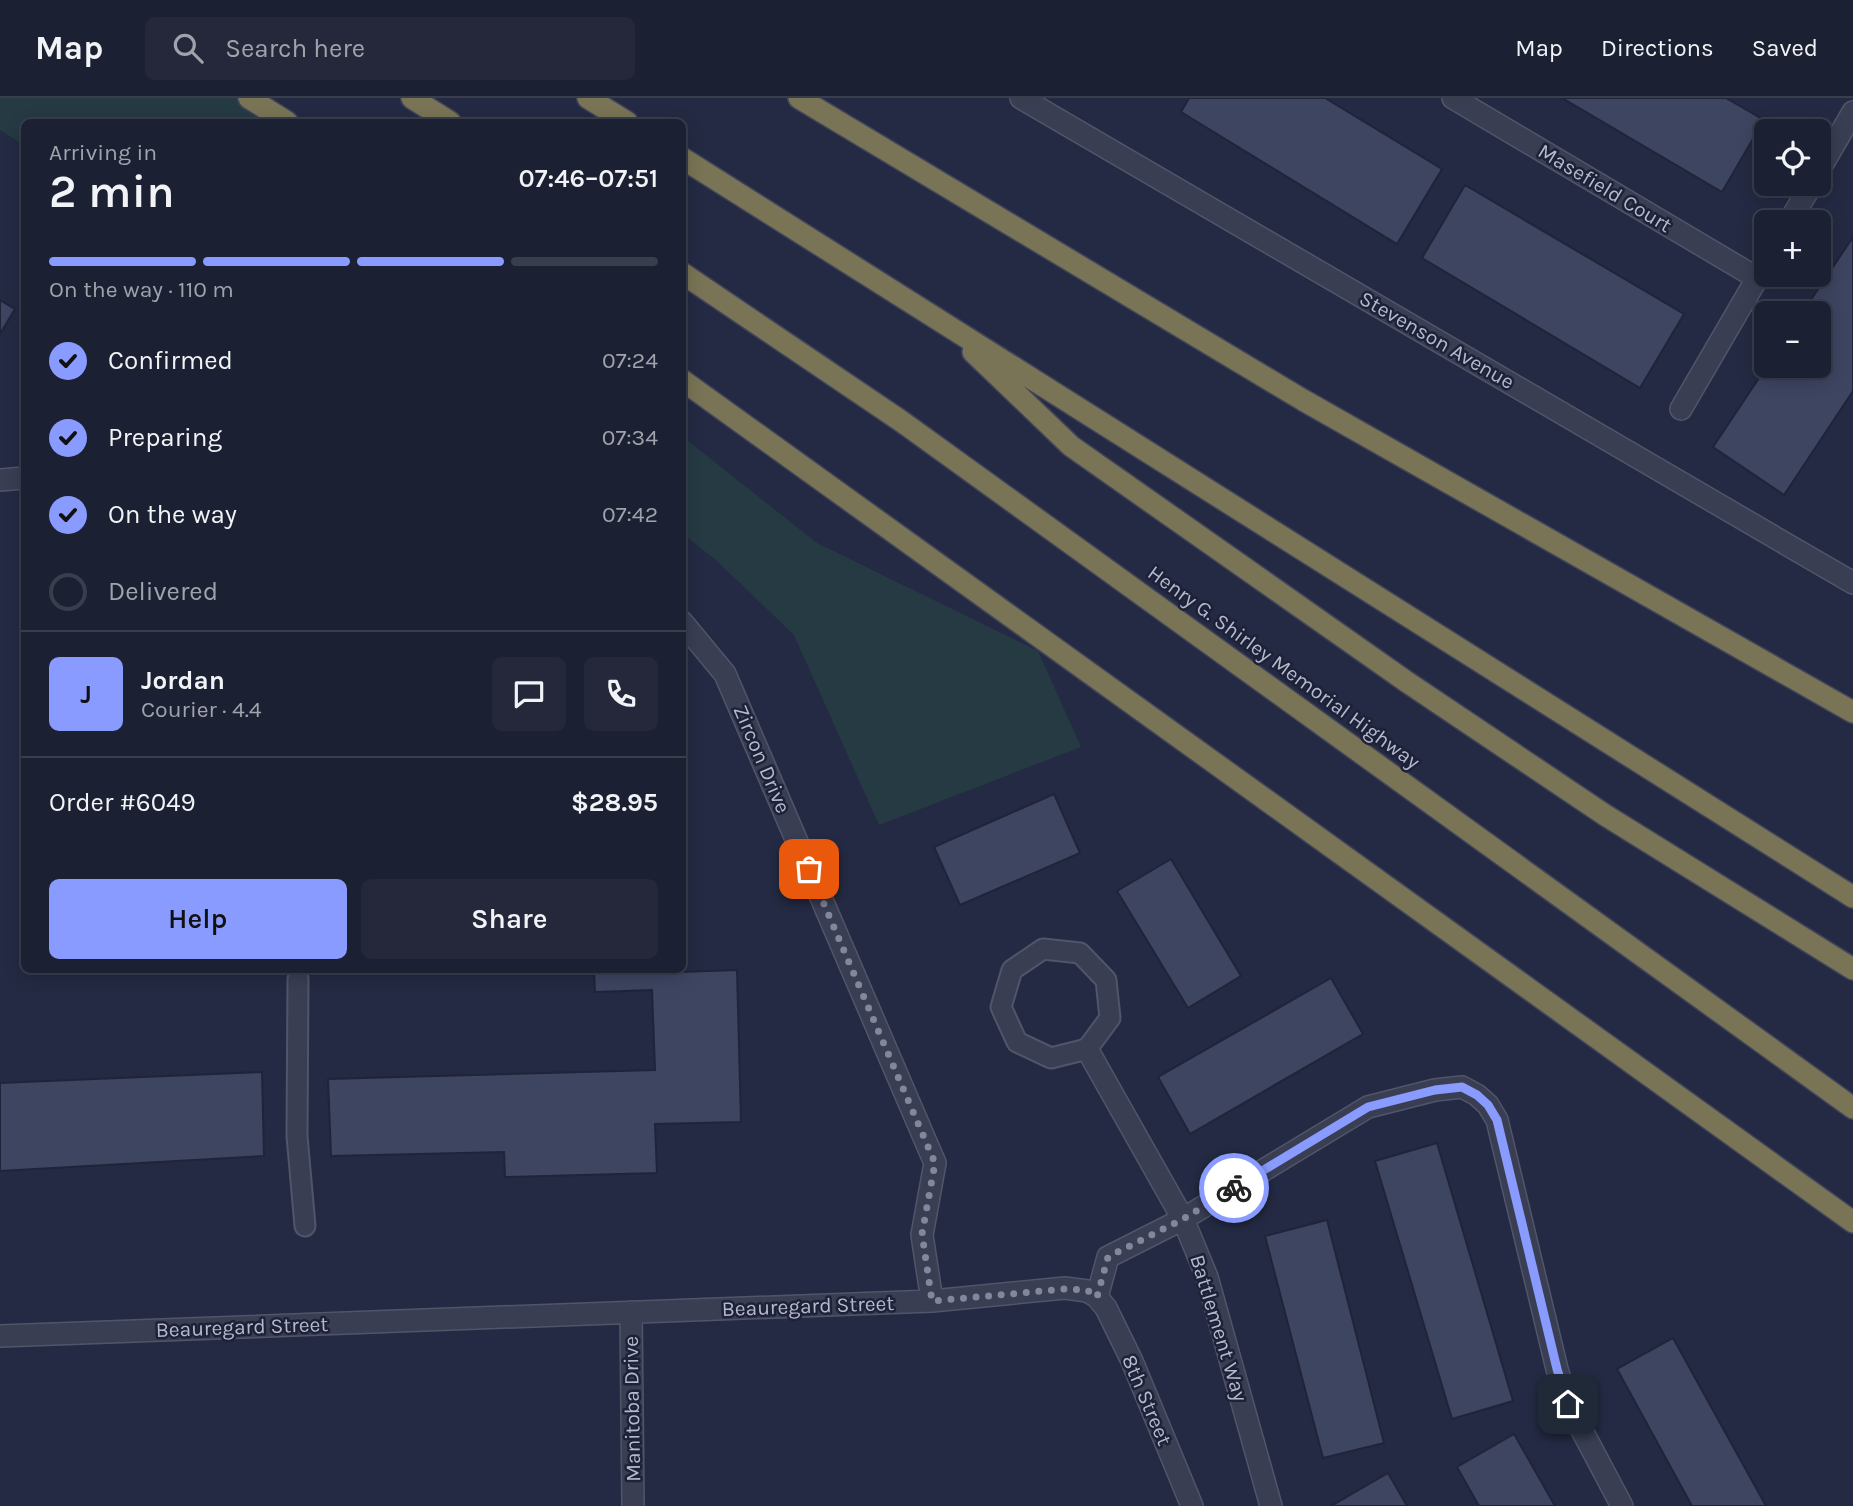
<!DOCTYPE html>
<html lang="en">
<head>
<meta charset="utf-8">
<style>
  body { margin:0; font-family:Karla,sans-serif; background:#24283a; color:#f1f3f6; height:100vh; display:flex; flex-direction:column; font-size:26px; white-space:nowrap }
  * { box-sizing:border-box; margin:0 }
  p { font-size:23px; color:#a0a3ac }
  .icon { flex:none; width:38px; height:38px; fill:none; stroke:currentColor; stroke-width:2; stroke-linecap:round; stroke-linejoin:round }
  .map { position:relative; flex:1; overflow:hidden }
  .sheet { position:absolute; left:21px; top:21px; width:665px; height:854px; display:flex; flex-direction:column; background:#1b2032; border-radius:10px; box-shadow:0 4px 18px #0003,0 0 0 2px #393e4d }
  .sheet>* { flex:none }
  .tools { position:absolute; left:1754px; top:21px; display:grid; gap:14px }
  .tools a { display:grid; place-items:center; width:77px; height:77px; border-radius:10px; background:#1b2032; box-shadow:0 4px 18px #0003,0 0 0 2px #393e4d; font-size:35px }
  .pin { position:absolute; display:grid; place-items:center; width:60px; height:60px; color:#fff; margin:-30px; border-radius:14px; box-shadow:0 4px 10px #0006 }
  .courier { position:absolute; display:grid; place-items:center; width:70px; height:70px; margin:-35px; border:5px solid #899bff; border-radius:50%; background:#fff; color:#222; box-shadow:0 2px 9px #0007 }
  .head em { font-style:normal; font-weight:600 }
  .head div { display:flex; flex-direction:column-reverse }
  .head { display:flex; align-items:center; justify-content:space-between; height:119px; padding:0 28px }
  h1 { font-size:46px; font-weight:600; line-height:52px }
  .bar { display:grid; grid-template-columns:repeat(4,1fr); gap:10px 7px; align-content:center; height:84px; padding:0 28px }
  .bar i { height:9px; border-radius:5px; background:#393e4d }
  .bar .on { background:#899bff }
  .bar p { grid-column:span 4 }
  .line { display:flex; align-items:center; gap:18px; padding:0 28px; border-top:2px solid #393e4d }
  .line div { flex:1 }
  .round { display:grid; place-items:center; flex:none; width:74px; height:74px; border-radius:10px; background:#24283a }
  ol { padding:0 28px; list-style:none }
  li { display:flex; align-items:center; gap:21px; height:77px }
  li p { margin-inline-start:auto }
  li .icon { padding:7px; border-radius:50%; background:#899bff; color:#111; stroke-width:4 }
  li:last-child { color:#a0a3ac }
  li i { width:38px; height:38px; border:4px solid #393e4d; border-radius:50% }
  .button { display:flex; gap:14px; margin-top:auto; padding:14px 28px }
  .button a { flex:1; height:80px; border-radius:10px; background:#899bff; color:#111; font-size:28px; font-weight:600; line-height:80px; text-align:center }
  .button a+a { background:#24283a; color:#f1f3f6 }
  header { display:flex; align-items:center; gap:42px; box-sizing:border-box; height:98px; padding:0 35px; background:#1b2032; border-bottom:2px solid #393e4d }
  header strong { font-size:33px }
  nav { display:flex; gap:38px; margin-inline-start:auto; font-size:24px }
  .search { width:490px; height:63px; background:#24283a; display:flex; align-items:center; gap:18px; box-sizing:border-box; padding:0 24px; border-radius:10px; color:#a0a3ac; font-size:26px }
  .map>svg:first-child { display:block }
  .green { fill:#263a44 }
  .building { fill:#3e4561; stroke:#20243a; stroke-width:2 }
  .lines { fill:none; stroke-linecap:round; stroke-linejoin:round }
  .service-casing { stroke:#51556a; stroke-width:23 }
  .minor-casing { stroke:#51556a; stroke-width:24 }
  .motorway-casing { stroke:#41455a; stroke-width:24 }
  .service { stroke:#393e53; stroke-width:19 }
  .minor { stroke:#393e53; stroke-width:21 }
  .motorway { stroke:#797455; stroke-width:21 }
  .done { stroke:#83879d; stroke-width:7; stroke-dasharray:0 12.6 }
  .route { stroke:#899bff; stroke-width:9 }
  .labels { text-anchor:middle; stroke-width:5; stroke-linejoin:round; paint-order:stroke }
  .street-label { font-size:21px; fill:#b6b9cd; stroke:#1d2238 }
</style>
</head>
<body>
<header>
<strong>Map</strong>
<div class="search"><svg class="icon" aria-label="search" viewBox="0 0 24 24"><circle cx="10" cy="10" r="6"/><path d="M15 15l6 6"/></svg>Search here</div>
<nav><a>Map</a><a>Directions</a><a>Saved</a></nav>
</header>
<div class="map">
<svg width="1853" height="1408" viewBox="0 0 1853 1408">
  <rect width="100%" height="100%" fill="#242a43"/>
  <path class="green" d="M0,0H258L292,24H24V47L0,32Z
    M683,339L817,445L1038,553L1081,649L879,727L794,537L717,463L683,436Z"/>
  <path class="building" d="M1189,0H1325L1442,71L1397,146L1181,14Z
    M1562,0H1726L1764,22L1722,94Z
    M1465,87L1684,216L1640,290L1422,160Z
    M1853,139V293L1784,397L1713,349L1767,268H1818V215H1802Z
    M0,202L15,211L0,236Z
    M1054,696L1080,755L960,807L934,749Z
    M1171,761L1241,878L1188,910L1117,793Z
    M594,872H681V874L737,872L741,1024L655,1026L657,1075L505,1079L504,1054L331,1058L328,981L655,972L652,892L595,894Z
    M1331,880L1363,936L1190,1036L1158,979Z
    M262,974L264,1058L0,1073V985Z
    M1437,1045L1513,1303L1452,1321L1375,1063Z
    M1327,1122L1384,1345L1323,1360L1265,1138Z
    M1673,1240L1766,1408H1692L1617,1271Z
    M1514,1336L1555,1408H1479L1457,1369Z
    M1388,1375L1407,1408H1331Z"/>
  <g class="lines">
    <defs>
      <path id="service" d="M1043,851L1080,855L1106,882L1110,920L1087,951L1051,960L1017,944L1001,909L1012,872Z
        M298,881L297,1038L305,1128"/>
      <path id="minor" d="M1021,0L1853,485
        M1453,0L1757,180
        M1818,74L1853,14
        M1789,124L1812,86
        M1681,311L1766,165
        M0,382L24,380
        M682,524L725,576L935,1065L922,1137L932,1203
        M1087,951L1183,1121L1207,1179L1271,1408
        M1097,1199L1108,1159L1183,1121L1368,1009L1435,992L1462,989L1477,997L1488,1007L1497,1022L1557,1271L1568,1306L1622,1408
        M631,1214L633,1408
        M0,1238L932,1203L1065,1190L1087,1193L1097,1199L1106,1210L1132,1263L1192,1408"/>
      <path id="motorway" d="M249,0L287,24
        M412,0L450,24
        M588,0L627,24
        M799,0L1303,302L1853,614
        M682,60L1853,799
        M682,175L901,323L1853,1010
        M973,254L1071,348L1407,584L1605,717L1853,871
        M682,282L1853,1124"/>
    </defs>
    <use href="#service" class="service-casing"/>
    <use href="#minor" class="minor-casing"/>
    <use href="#motorway" class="motorway-casing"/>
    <use href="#service" class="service"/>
    <use href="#minor" class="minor"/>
    <use href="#motorway" class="motorway"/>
  </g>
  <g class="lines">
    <path class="done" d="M809,771L935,1065L922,1136L932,1203L1065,1191L1087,1192L1097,1199L1108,1159L1183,1121L1234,1090"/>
    <path class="route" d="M1234,1090L1368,1009L1435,992L1462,989L1477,997L1488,1007L1497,1022L1557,1271L1568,1306"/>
  </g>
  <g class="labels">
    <g class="street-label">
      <text transform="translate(1605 90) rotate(31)" y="7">Masefield Court</text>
      <text transform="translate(1437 242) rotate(30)" y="7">Stevenson Avenue</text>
      <text transform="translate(1284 569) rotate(36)" y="7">Henry G. Shirley Memorial Highway</text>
      <text transform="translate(762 661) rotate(67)" y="7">Zircon Drive</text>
      <text transform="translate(808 1208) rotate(-2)" y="7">Beauregard Street</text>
      <text transform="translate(242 1229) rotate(-2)" y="7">Beauregard Street</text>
      <text transform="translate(1219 1230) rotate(73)" y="7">Battlement Way</text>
      <text transform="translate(1147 1302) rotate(67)" y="7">8th Street</text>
      <text transform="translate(632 1311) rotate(-91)" y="7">Manitoba Drive</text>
    </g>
  </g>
</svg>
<div class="tools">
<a><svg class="icon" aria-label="locate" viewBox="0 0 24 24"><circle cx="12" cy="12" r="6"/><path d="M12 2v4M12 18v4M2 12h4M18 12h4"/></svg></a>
<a>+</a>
<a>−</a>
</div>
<div class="pin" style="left:809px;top:771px;background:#ea580c"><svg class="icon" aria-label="bag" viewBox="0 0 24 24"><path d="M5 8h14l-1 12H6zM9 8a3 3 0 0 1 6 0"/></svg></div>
<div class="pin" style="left:1568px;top:1306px;background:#1f2937"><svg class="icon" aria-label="home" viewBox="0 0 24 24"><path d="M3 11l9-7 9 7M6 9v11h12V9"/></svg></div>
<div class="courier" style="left:1234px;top:1090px"><svg class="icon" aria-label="bike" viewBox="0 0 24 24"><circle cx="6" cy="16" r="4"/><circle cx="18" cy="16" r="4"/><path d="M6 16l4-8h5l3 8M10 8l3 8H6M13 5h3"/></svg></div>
<section class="sheet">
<div class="head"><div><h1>2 min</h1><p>Arriving in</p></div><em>07:46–07:51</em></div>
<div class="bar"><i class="on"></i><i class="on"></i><i class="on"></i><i></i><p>On the way · 110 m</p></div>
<ol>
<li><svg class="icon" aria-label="check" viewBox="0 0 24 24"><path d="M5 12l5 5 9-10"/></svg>Confirmed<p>07:24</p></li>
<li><svg class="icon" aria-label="check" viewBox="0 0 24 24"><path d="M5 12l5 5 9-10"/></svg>Preparing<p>07:34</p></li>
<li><svg class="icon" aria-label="check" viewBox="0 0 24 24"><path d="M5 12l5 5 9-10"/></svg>On the way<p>07:42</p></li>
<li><i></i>Delivered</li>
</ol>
<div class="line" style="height:126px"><b class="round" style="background:#899bff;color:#111">J</b><div><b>Jordan</b><p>Courier · 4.4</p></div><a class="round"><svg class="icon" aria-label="chat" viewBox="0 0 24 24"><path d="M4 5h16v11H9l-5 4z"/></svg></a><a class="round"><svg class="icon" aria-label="phone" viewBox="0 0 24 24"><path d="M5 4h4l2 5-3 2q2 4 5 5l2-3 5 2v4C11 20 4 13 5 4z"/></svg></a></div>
<div class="line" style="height:91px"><div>Order #6049</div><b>$28.95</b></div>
<div class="button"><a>Help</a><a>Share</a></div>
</section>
</div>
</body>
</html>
